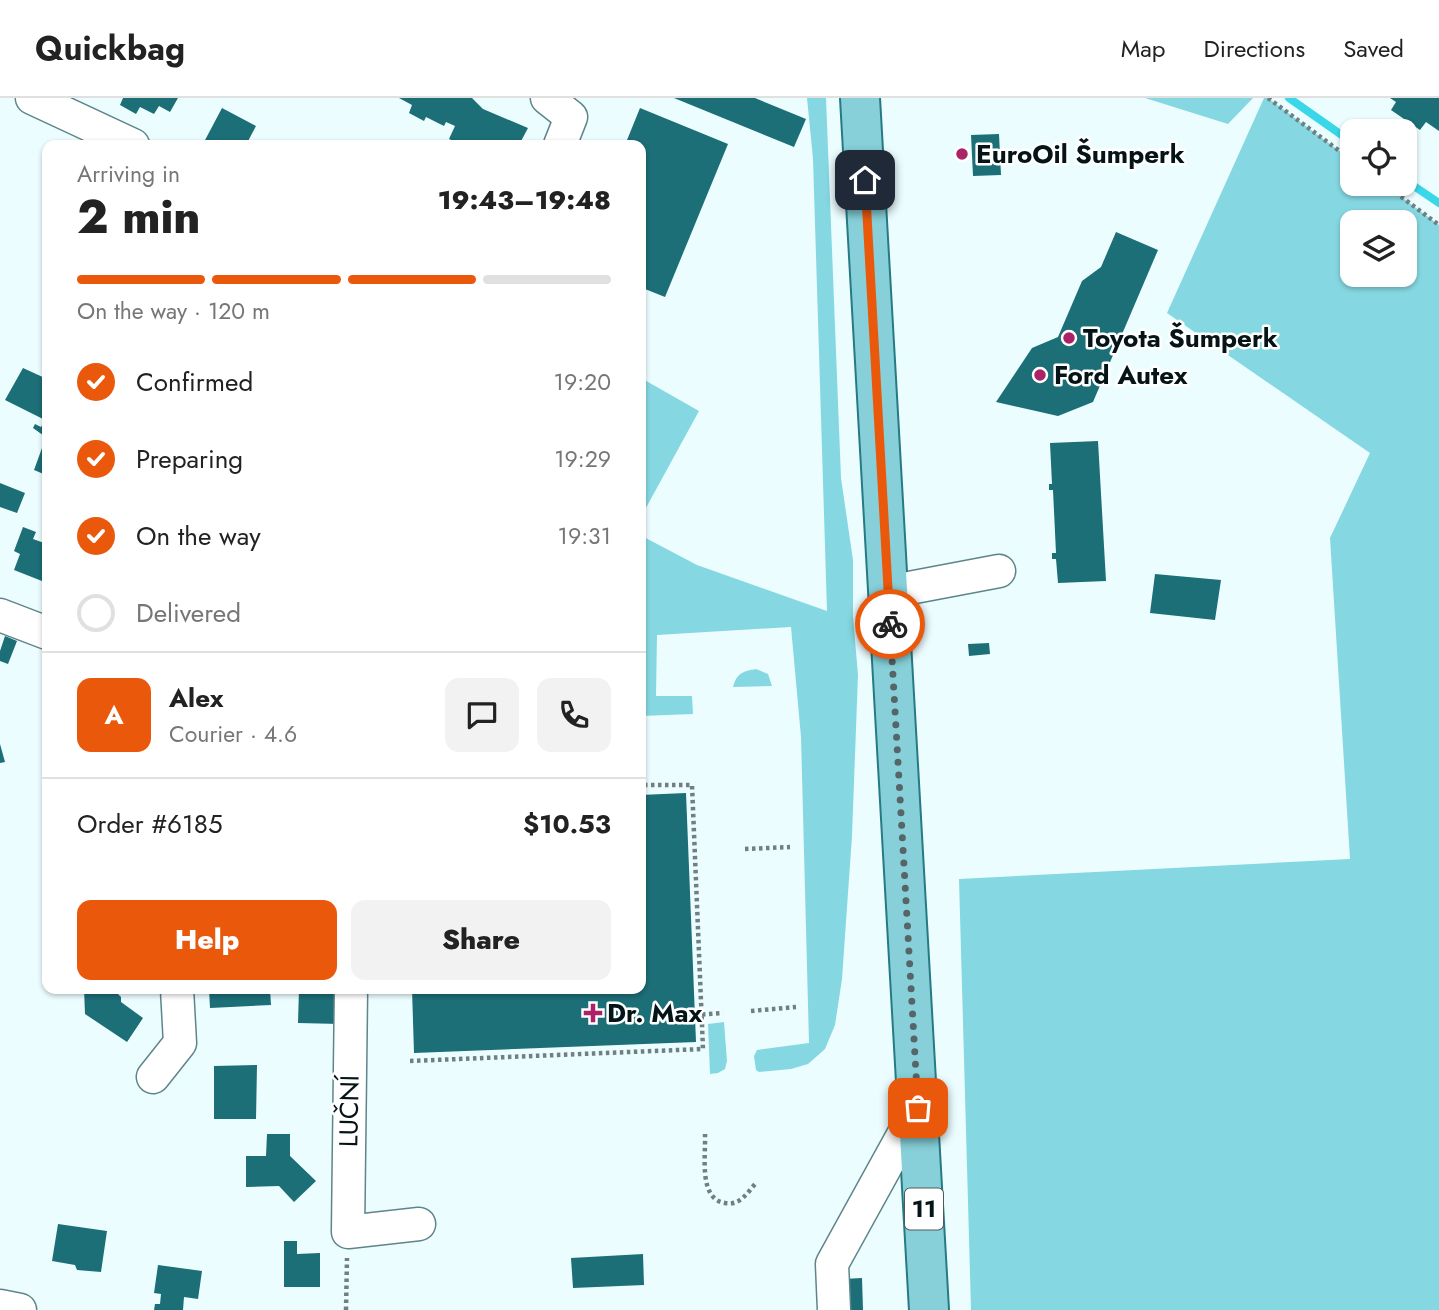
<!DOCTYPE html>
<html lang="en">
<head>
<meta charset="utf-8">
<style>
  body { margin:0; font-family:Jost,sans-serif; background:#f2f2f2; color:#222; height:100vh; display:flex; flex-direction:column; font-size:26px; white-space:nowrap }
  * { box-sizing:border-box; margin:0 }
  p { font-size:23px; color:#767676 }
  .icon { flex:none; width:38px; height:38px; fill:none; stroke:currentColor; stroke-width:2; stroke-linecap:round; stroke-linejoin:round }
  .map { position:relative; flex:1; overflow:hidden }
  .panel { position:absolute; left:42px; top:42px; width:604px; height:854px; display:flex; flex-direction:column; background:#fff; border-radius:14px; box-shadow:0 2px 5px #0004 }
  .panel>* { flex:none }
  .fabs { position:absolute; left:1340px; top:21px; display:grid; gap:14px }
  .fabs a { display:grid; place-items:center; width:77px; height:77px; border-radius:14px; background:#fff; box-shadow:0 2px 5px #0004; font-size:35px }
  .pin { position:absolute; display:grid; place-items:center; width:60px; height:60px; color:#fff; margin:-30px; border-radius:14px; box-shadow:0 4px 10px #0006 }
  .courier { position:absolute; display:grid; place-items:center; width:70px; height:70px; margin:-35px; border:5px solid #ea580c; border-radius:50%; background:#fff; color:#222; box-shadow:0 2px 9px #0007 }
  .summary em { font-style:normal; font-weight:800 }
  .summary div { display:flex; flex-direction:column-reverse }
  .summary { display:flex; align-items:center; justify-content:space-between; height:119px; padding:0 35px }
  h1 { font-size:46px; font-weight:800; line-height:52px }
  .bar { display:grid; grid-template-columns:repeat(4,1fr); gap:10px 7px; align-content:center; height:84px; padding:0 35px }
  .bar i { height:9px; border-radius:5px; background:#e0e0e0 }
  .bar .current { background:#ea580c }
  .bar p { grid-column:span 4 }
  .line { display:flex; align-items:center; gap:18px; padding:0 35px; border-top:2px solid #e0e0e0 }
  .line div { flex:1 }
  .round { display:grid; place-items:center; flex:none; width:74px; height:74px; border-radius:14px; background:#f2f2f2 }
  ol { padding:0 35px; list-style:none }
  li { display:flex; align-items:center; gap:21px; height:77px }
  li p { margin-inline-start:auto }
  li .icon { padding:7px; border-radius:50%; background:#ea580c; color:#fff; stroke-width:4 }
  li:last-child { color:#767676 }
  li i { width:38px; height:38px; border:4px solid #e0e0e0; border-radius:50% }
  .primary-button { display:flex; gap:14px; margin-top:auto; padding:14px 35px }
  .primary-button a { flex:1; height:80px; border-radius:14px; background:#ea580c; color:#fff; font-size:28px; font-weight:800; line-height:80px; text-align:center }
  .primary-button a+a { background:#f2f2f2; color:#222 }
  header { display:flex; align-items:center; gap:42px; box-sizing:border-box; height:98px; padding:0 35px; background:#fff; border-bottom:2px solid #e0e0e0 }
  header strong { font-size:33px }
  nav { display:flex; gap:38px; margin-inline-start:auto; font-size:24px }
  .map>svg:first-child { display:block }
  .green { fill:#85d8e2; fill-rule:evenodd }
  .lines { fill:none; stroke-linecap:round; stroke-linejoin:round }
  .stream { stroke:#3ad7e9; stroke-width:8 }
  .building { fill:#1c6e77 }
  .minor-casing { stroke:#5e858a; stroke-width:35 }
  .major-casing { stroke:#267a84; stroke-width:42 }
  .path { stroke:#708082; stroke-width:4.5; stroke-dasharray:3.5 3.5; stroke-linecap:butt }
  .minor { stroke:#fff; stroke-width:32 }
  .major { stroke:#87d0d9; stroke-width:38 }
  .done { stroke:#566668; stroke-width:7; stroke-dasharray:0 12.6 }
  .route { stroke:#ea580c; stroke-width:9 }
  .poi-dot { fill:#ab2266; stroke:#fff; stroke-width:2.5 }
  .labels { text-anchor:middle; stroke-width:5; stroke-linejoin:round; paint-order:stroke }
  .shield { fill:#fff; stroke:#505a5c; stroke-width:2 }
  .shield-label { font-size:24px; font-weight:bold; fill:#051416 }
  .poi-label { font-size:26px; font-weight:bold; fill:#051416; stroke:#fff; text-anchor:start }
  .street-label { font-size:26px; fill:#051416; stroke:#fff }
</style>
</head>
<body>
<header>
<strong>Quickbag</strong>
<nav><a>Map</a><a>Directions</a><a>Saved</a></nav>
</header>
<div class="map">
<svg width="1439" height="1212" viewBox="0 0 1439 1212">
  <rect width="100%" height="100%" fill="#ecfdff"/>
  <path class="green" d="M807,0H826L841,380L853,462V519L858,577L852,738L842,881L835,927L825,951L808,966L791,971L759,974L756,972L754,958L757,952L809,945L801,639L791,529L657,537L656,598H692L693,616L641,618L640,437L697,467L827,513L813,61Z
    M1145,0H1253L1228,26Z
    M1264,0H1268L1353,63V86H1384L1439,127V1212H971L959,781L1350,761L1330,440L1370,355L1167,215ZM1353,124H1405V177H1353Z
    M641,280L699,313L641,419Z
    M756,571L768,576L772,588L733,589C737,575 743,573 756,571Z
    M724,924L727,963L725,971L718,975L710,976L708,926Z"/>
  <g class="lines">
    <path class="stream" d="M1289,0L1353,45
      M1405,82L1439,105"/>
  </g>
  <path class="building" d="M123,0H178L170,14L159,8L154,16L140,9L136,16L120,7Z
    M399,0H472L483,11L528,30L519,47H462L449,41L455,28L446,24L444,28L426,19L424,23L409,15L412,7Z
    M674,0H755L806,21L794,49Z
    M1390,0H1439V33L1426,24L1420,32L1391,12L1396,4Z
    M222,10L256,28L246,47H209L204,44Z
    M640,10L728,46L665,199L640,189V47H625Z
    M999,36L1001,77L973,78L971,37Z
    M1116,134L1158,152L1093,304L1058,318L996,304L1032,250L1058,239L1082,183L1101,169Z
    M23,270L47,281V340L33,330L35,326L41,329L45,322L5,302Z
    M1098,343L1106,483L1058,485L1056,461H1052V455H1056L1053,392H1049V386H1052L1050,345Z
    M42,350L47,353L46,377L34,372Z
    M0,385L25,395L17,415L0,409Z
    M23,429L36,434L33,441L47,446V485L14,472L20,456L14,453Z
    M1155,476L1221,482L1215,522L1150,515Z
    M5,538L17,543L8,566L0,563V553Z
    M989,545L990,556L969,558L968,546Z
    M0,646L5,664L0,665Z
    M686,695L696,944L414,955L412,891H640V697Z
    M84,891H113L121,899V904L143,920L127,944L85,916Z
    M209,891H270L271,907L210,910Z
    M299,891H340V926L298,925Z
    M257,967L256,1021H214V968Z
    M267,1036H290V1058L316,1083L294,1104L279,1088L246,1089V1058H266Z
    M58,1126L107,1133L101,1174L77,1172L75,1167L52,1163Z
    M284,1143H297V1156L320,1155V1189H284Z
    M643,1156L644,1187L573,1190L571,1160Z
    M158,1167L202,1173L198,1201L184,1199L183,1212H154L155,1206H160L161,1196L154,1195Z
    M862,1180L863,1212H826L825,1182Z"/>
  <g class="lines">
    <defs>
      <path id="minor" d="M32,0L133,47
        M547,0L571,19L560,47
        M888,494L999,473
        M0,517L47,535
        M351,891L348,1134L419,1126
        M153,979L180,945L177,891
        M0,1208L20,1212
        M834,1212L832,1166L918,1010"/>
      <path id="major" d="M860,0L929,1212"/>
    </defs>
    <use href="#minor" class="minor-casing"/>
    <use href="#major" class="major-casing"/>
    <path class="path" d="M1268,0L1353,63
      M1384,86L1439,127
      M745,751L790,749
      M751,913L796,909
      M695,917L723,915
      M410,963L703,951L692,687H640
      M705,1036C706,1057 698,1101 725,1105C740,1108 747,1095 756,1085
      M346,1212L347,1160"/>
    <use href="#minor" class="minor"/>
    <use href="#major" class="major"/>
  </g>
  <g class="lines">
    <path class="done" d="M890,526L918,1010"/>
    <path class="route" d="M865,82L890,526"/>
  </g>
  <g class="poi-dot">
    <circle cx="962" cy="56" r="7"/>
    <circle cx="1069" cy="240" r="7"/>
    <circle cx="1040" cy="277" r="7"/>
    <path d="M589.5 904.5h7v7h7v7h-7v7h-7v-7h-7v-7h7z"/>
  </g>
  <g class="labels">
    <rect class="shield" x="905" y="1090.5" width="38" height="41" rx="5"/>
    <g class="shield-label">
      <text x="924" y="1119">11</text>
    </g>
    <g class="poi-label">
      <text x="976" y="65">EuroOil Šumperk</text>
      <text x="1083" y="249">Toyota Šumperk</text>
      <text x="1054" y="286">Ford Autex</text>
      <text x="607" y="924">Dr. Max</text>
    </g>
    <g class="street-label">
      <text transform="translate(349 1013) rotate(-89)" y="9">LUČNÍ</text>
    </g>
  </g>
</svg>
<div class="fabs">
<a><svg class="icon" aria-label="locate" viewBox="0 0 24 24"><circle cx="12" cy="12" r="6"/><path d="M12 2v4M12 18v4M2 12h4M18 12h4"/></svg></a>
<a><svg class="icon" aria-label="layers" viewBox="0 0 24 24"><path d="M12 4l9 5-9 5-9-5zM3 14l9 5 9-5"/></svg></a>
</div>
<div class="pin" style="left:918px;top:1010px;background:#ea580c"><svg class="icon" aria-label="bag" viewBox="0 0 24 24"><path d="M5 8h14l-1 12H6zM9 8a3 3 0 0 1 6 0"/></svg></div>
<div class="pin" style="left:865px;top:82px;background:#1f2937"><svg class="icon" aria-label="home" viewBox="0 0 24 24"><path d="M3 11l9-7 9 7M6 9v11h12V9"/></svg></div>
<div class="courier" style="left:890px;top:526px"><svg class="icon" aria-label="bike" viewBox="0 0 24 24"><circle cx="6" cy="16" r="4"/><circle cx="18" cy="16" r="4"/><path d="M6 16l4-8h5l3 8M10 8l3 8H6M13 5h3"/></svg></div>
<section class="panel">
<div class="summary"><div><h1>2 min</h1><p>Arriving in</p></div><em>19:43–19:48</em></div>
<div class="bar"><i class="current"></i><i class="current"></i><i class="current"></i><i></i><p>On the way · 120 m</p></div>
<ol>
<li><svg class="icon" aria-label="check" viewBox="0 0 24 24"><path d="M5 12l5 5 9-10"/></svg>Confirmed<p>19:20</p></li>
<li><svg class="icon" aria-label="check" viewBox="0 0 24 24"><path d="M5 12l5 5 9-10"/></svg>Preparing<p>19:29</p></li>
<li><svg class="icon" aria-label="check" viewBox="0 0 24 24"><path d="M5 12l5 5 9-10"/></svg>On the way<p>19:31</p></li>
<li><i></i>Delivered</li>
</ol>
<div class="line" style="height:126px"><b class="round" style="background:#ea580c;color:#fff">A</b><div><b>Alex</b><p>Courier · 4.6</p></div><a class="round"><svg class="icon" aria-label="chat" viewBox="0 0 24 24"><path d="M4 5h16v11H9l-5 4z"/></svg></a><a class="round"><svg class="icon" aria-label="phone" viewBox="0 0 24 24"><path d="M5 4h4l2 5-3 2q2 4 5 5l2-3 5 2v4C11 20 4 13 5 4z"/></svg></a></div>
<div class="line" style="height:91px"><div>Order #6185</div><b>$10.53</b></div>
<div class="primary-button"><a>Help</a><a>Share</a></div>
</section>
</div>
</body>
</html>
